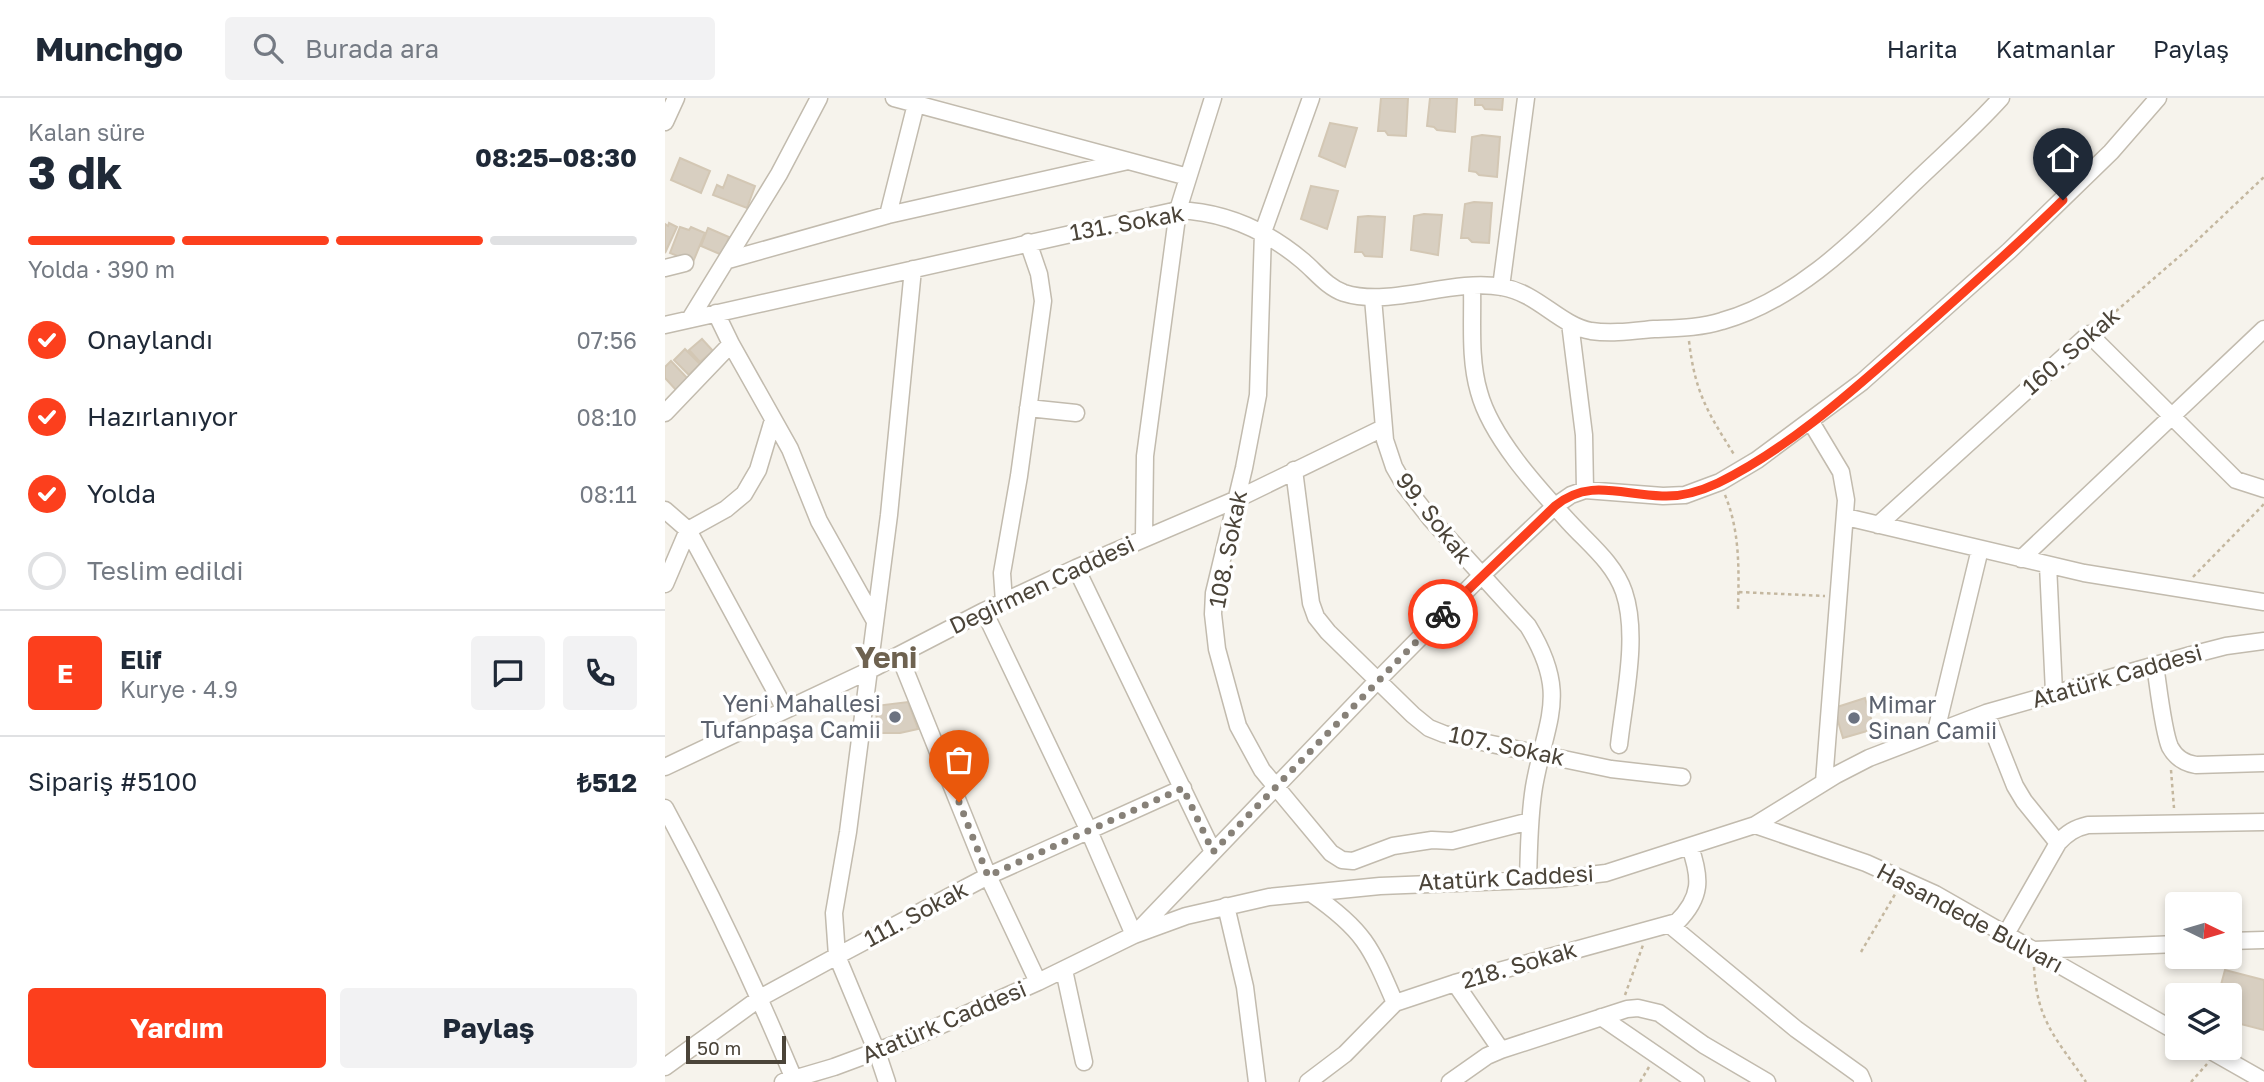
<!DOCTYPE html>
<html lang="tr">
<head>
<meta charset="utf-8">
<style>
  body { margin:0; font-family:"Golos Text",sans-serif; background:#f2f2f3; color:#1f2937; height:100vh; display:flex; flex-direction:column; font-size:26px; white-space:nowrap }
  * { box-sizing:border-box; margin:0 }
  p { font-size:23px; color:#747a83 }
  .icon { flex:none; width:38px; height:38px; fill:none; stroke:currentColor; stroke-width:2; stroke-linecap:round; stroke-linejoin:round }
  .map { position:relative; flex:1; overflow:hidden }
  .drawer { display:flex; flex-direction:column; background:#fff; width:665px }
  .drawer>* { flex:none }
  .needle { width:46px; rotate:95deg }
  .fabs { position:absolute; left:1500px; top:794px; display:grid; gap:14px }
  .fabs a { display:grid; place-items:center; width:77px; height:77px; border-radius:7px; background:#fff; box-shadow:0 4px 10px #0003; font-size:35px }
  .scale { position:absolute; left:21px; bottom:18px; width:100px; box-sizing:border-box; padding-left:7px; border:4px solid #4b4439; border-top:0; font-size:19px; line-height:24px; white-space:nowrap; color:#4b4439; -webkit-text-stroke:5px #fff; paint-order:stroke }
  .pin { position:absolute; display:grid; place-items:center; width:60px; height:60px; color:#fff; margin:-72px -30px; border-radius:50% 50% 50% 0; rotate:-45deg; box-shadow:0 0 7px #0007 }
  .pin .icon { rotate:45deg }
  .courier { position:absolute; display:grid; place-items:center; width:70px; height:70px; margin:-35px; border:5px solid #fc3f1d; border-radius:50%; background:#fff; color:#222; box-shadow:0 2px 9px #0007 }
  .headline em { font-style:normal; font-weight:700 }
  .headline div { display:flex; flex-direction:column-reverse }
  .headline { display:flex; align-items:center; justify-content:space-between; height:119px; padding:0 28px }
  h1 { font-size:46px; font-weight:700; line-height:52px }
  .bar { display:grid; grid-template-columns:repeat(4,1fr); gap:10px 7px; align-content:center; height:84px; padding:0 28px }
  .bar i { height:9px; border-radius:5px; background:#e0e1e3 }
  .bar .selected { background:#fc3f1d }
  .bar p { grid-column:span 4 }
  .line { display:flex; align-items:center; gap:18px; padding:0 28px; border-top:2px solid #e0e1e3 }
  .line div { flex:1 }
  .round { display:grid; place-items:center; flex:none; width:74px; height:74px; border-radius:7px; background:#f2f2f3 }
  ol { padding:0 28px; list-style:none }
  li { display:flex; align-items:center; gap:21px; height:77px }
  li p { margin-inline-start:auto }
  li .icon { padding:7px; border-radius:50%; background:#fc3f1d; color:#fff; stroke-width:4 }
  li:last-child { color:#747a83 }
  li i { width:38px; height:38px; border:4px solid #e0e1e3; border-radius:50% }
  .button { display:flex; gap:14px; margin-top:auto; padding:14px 28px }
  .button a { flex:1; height:80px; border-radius:7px; background:#fc3f1d; color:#fff; font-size:28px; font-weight:700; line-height:80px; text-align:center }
  .button a+a { background:#f2f2f3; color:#1f2937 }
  header { display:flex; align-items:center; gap:42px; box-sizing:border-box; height:98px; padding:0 35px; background:#fff; border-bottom:2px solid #e0e1e3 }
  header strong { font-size:33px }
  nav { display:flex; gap:38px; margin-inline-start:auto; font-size:24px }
  .search { width:490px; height:63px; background:#f2f2f3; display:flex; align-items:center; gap:18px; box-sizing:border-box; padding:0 24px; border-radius:7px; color:#747a83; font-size:26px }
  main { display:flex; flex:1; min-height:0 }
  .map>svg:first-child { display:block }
  .building { fill:#d8cfc1; stroke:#d3c7b4; stroke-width:2 }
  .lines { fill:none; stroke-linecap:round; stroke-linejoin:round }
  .minor-casing { stroke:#c2bbae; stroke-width:19 }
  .path { stroke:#c4b79f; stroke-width:2.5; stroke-dasharray:3.5 3.5; stroke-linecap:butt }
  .minor { stroke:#fff; stroke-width:16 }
  .done { stroke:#878178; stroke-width:7; stroke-dasharray:0 12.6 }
  .route { stroke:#fc3f1d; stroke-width:9 }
  .worship-dot { fill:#6b7280; stroke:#fff; stroke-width:2.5 }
  .labels { text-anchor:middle; stroke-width:7; stroke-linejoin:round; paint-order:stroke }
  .street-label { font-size:23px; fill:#4b4439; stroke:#fff }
  .worship-label { font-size:23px; fill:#5b616d; stroke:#fff; text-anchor:end }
  .district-label { font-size:30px; font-weight:bold; fill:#6e6250; stroke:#fff }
</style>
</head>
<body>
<header>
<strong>Munchgo</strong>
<div class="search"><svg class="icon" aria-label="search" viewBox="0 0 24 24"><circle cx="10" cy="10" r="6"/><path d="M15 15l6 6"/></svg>Burada ara</div>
<nav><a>Harita</a><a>Katmanlar</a><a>Paylaş</a></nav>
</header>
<main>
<section class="drawer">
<div class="headline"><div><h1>3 dk</h1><p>Kalan süre</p></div><em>08:25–08:30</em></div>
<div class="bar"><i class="selected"></i><i class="selected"></i><i class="selected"></i><i></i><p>Yolda · 390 m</p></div>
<ol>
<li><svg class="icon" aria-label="check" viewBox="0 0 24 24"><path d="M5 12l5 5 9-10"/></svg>Onaylandı<p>07:56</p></li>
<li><svg class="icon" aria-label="check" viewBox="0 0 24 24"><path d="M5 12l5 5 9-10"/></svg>Hazırlanıyor<p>08:10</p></li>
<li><svg class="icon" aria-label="check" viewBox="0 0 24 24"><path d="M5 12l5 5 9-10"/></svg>Yolda<p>08:11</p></li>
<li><i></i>Teslim edildi</li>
</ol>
<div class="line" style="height:126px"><b class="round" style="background:#fc3f1d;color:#fff">E</b><div><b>Elif</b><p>Kurye · 4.9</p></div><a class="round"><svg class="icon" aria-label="chat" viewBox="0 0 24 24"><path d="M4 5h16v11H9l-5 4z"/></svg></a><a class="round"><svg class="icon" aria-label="phone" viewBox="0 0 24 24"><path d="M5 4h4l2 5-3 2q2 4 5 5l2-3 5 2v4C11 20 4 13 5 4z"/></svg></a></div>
<div class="line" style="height:91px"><div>Sipariş #5100</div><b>₺512</b></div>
<div class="button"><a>Yardım</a><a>Paylaş</a></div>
</section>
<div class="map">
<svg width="1599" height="984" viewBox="0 0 1599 984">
  <rect width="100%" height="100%" fill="#f6f3ec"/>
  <path class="building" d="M716,0H743L741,38L723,37L720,33H713Z
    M765,0H792L790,34L772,32L769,29L762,28Z
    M810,0H838L837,12L820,11L817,7H810Z
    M665,25L692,30L680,69L654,58Z
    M817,37L835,39L832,79L814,77L811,74L804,73L807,39Z
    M15,60L45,73L36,95L6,82Z
    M63,77L90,88L82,110L48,97L52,87L58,90Z
    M646,88L673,93L662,131L636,121Z
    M809,104L827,105L824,145L807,144L803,140H796L800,106Z
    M759,116L777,117L773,157L746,152L749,118Z
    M703,118L720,119L717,159L700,158L697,154H690L693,119Z
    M4,125L12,129L0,155V126L3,128Z
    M15,129L24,132L26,129L40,135L28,164L5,155Z
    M43,130L64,139L57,157L36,148Z
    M37,241L48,253L35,264L24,252Z
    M20,251L35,266L24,277L9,262Z
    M6,263L24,282L12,293L0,280V269Z
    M1200,600L1209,631L1178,640L1169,610Z
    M243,604L253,631L235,635H214L210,608Z
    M1560,872L1599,882V932L1564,923V898H1553Z"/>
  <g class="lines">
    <defs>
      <path id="minor" d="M229,0L523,79
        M646,0L598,134L593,297L579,370L549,495L548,516L552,551L573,628L597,672L666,755L677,762L688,763L728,748L767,742L787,743L865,723
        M0,24L11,0
        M223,117L251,6
        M63,162L223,117L463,63
        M0,170L20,165
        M807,188C808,223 804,260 814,294C826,339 872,389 904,424C924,446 949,465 959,494C974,538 959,601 954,647
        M836,189L861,0
        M708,200L720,342L729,369L740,388L765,420L863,528C905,597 881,620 869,689C864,720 864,751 863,782
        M51,215L66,246L125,351L154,423L210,523
        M25,221L114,76L154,0
        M905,225L919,337L920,392
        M0,227L513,112C561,114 601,132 638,163C651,174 662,189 679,195C726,210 786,180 837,189C873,195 894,227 926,233C947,236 968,233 989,231C1012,230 1035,230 1057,223C1133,202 1194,138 1249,85C1278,57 1309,30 1336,0
        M363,310L411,315
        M0,315L66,246
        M1146,324L1176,374L1181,402L1159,684
        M629,372L646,505L651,519L663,534L748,617L764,630L779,636L946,671L1017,679
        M0,412L23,432L120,611
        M1181,419L1419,475L1599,504
        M1213,427L1424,236L1571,382L1599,391
        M479,439L480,358L513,112L548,0
        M1356,461L1599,231
        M1383,467L1389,594
        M411,470L548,754
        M0,486L23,432L61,411L79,396L93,372L108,322
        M339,504L337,475L354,378L378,203L374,176L363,144
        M319,513L424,733L469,837L712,583L816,478L890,408L906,397L920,392L998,398L1020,397L1055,384L1092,362L1197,284L1344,153L1446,54L1493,0
        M234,557L323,778L373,884
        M1490,567C1493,586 1498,633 1505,649C1511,660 1519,665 1531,667L1599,665
        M1321,615L1350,688L1359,703L1393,745
        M1271,633L1315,451
        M0,669L203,573L319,513L411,470L572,401L718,330
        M0,710C48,798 90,888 129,981
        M1090,727L1201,765L1270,796L1512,934
        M647,796C699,832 706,849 730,905
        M561,808L580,889L592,984
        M1005,827L1131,931L1195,977L1198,984
        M1341,836L1393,745C1402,735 1410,730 1423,727L1599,724
        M1564,843L1599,842
        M1369,852L1512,846
        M399,872L419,964
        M790,885L836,952
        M936,919L1031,984
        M1541,950L1599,983
        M0,969L95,900L172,858L323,778L518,690
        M118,984L169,969L247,940L373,884L469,837L521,818L604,799L715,788L890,781L941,775L1090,727L1171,677L1204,660L1321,615L1526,557L1561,548L1599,543
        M222,984L212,954L172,858L169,815L183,734L224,417L248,171
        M643,984L680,956L730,905L790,885L1012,824C1037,799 1036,780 1025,749
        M785,984L822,958L836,952L962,911L973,910L994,915L1039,947L1102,984"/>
    </defs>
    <use href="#minor" class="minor-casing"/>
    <path class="path" d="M1435,227L1523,151L1599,79
      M1024,243C1030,295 1043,315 1070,358
      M1060,397C1075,433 1074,472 1073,511
      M1528,479L1599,406
      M1074,494L1160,498
      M1506,672L1509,710
      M1196,854L1232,793
      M1369,869C1372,924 1392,941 1421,984
      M960,897L978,847
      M975,984L984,969
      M1526,984L1542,966"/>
    <use href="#minor" class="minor"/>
  </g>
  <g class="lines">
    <path class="done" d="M294,704L323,778L518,690L548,754L778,516"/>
    <path class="route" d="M778,516L890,408C924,380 956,397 997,398C1016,399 1036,393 1053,385C1123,351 1187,293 1245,242C1297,196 1349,150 1398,102"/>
  </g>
  <g class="worship-dot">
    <circle cx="230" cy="619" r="7"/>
    <circle cx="1189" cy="620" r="7"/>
  </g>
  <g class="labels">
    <g class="street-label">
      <text transform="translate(462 125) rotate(-10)" y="8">131. Sokak</text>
      <text transform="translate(1406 253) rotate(-41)" y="8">160. Sokak</text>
      <text transform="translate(769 420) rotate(52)" y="8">99. Sokak</text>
      <text transform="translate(563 451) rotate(-79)" y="8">108. Sokak</text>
      <text transform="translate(377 487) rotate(-25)" y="8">Değirmen Caddesi</text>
      <text transform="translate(1452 578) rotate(-16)" y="8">Atatürk Caddesi</text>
      <text transform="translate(842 648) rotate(12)" y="8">107. Sokak</text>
      <text transform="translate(841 780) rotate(-3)" y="8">Atatürk Caddesi</text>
      <text transform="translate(251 816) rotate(-28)" y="8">111. Sokak</text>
      <text transform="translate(1305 820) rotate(28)" y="8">Hasandede Bulvarı</text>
      <text transform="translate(854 867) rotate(-16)" y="8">218. Sokak</text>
      <text transform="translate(279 924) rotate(-23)" y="8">Atatürk Caddesi</text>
    </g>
    <g class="worship-label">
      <text x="216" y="614">Yeni Mahallesi<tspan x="216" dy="26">Tufanpaşa Camii</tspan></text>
      <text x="1203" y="615" text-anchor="start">Mimar<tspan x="1203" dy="26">Sinan Camii</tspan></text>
    </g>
    <g class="district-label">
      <text x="221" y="570">Yeni</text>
    </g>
  </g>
</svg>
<div class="fabs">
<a><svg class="needle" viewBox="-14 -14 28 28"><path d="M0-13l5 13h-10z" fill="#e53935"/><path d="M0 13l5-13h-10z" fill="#747a83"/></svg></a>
<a><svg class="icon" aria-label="layers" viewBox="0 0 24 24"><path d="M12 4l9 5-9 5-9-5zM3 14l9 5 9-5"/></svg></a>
</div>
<div class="scale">50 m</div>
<div class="pin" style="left:294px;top:704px;background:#ea580c"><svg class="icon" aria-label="bag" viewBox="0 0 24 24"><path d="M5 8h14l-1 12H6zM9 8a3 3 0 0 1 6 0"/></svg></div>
<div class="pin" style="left:1398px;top:102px;background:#1f2937"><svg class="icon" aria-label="home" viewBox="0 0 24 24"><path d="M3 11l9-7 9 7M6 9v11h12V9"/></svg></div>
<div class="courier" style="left:778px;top:516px"><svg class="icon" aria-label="bike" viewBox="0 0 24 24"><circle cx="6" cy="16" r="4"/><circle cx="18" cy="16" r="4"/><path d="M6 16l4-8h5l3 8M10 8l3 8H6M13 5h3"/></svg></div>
</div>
</main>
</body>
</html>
